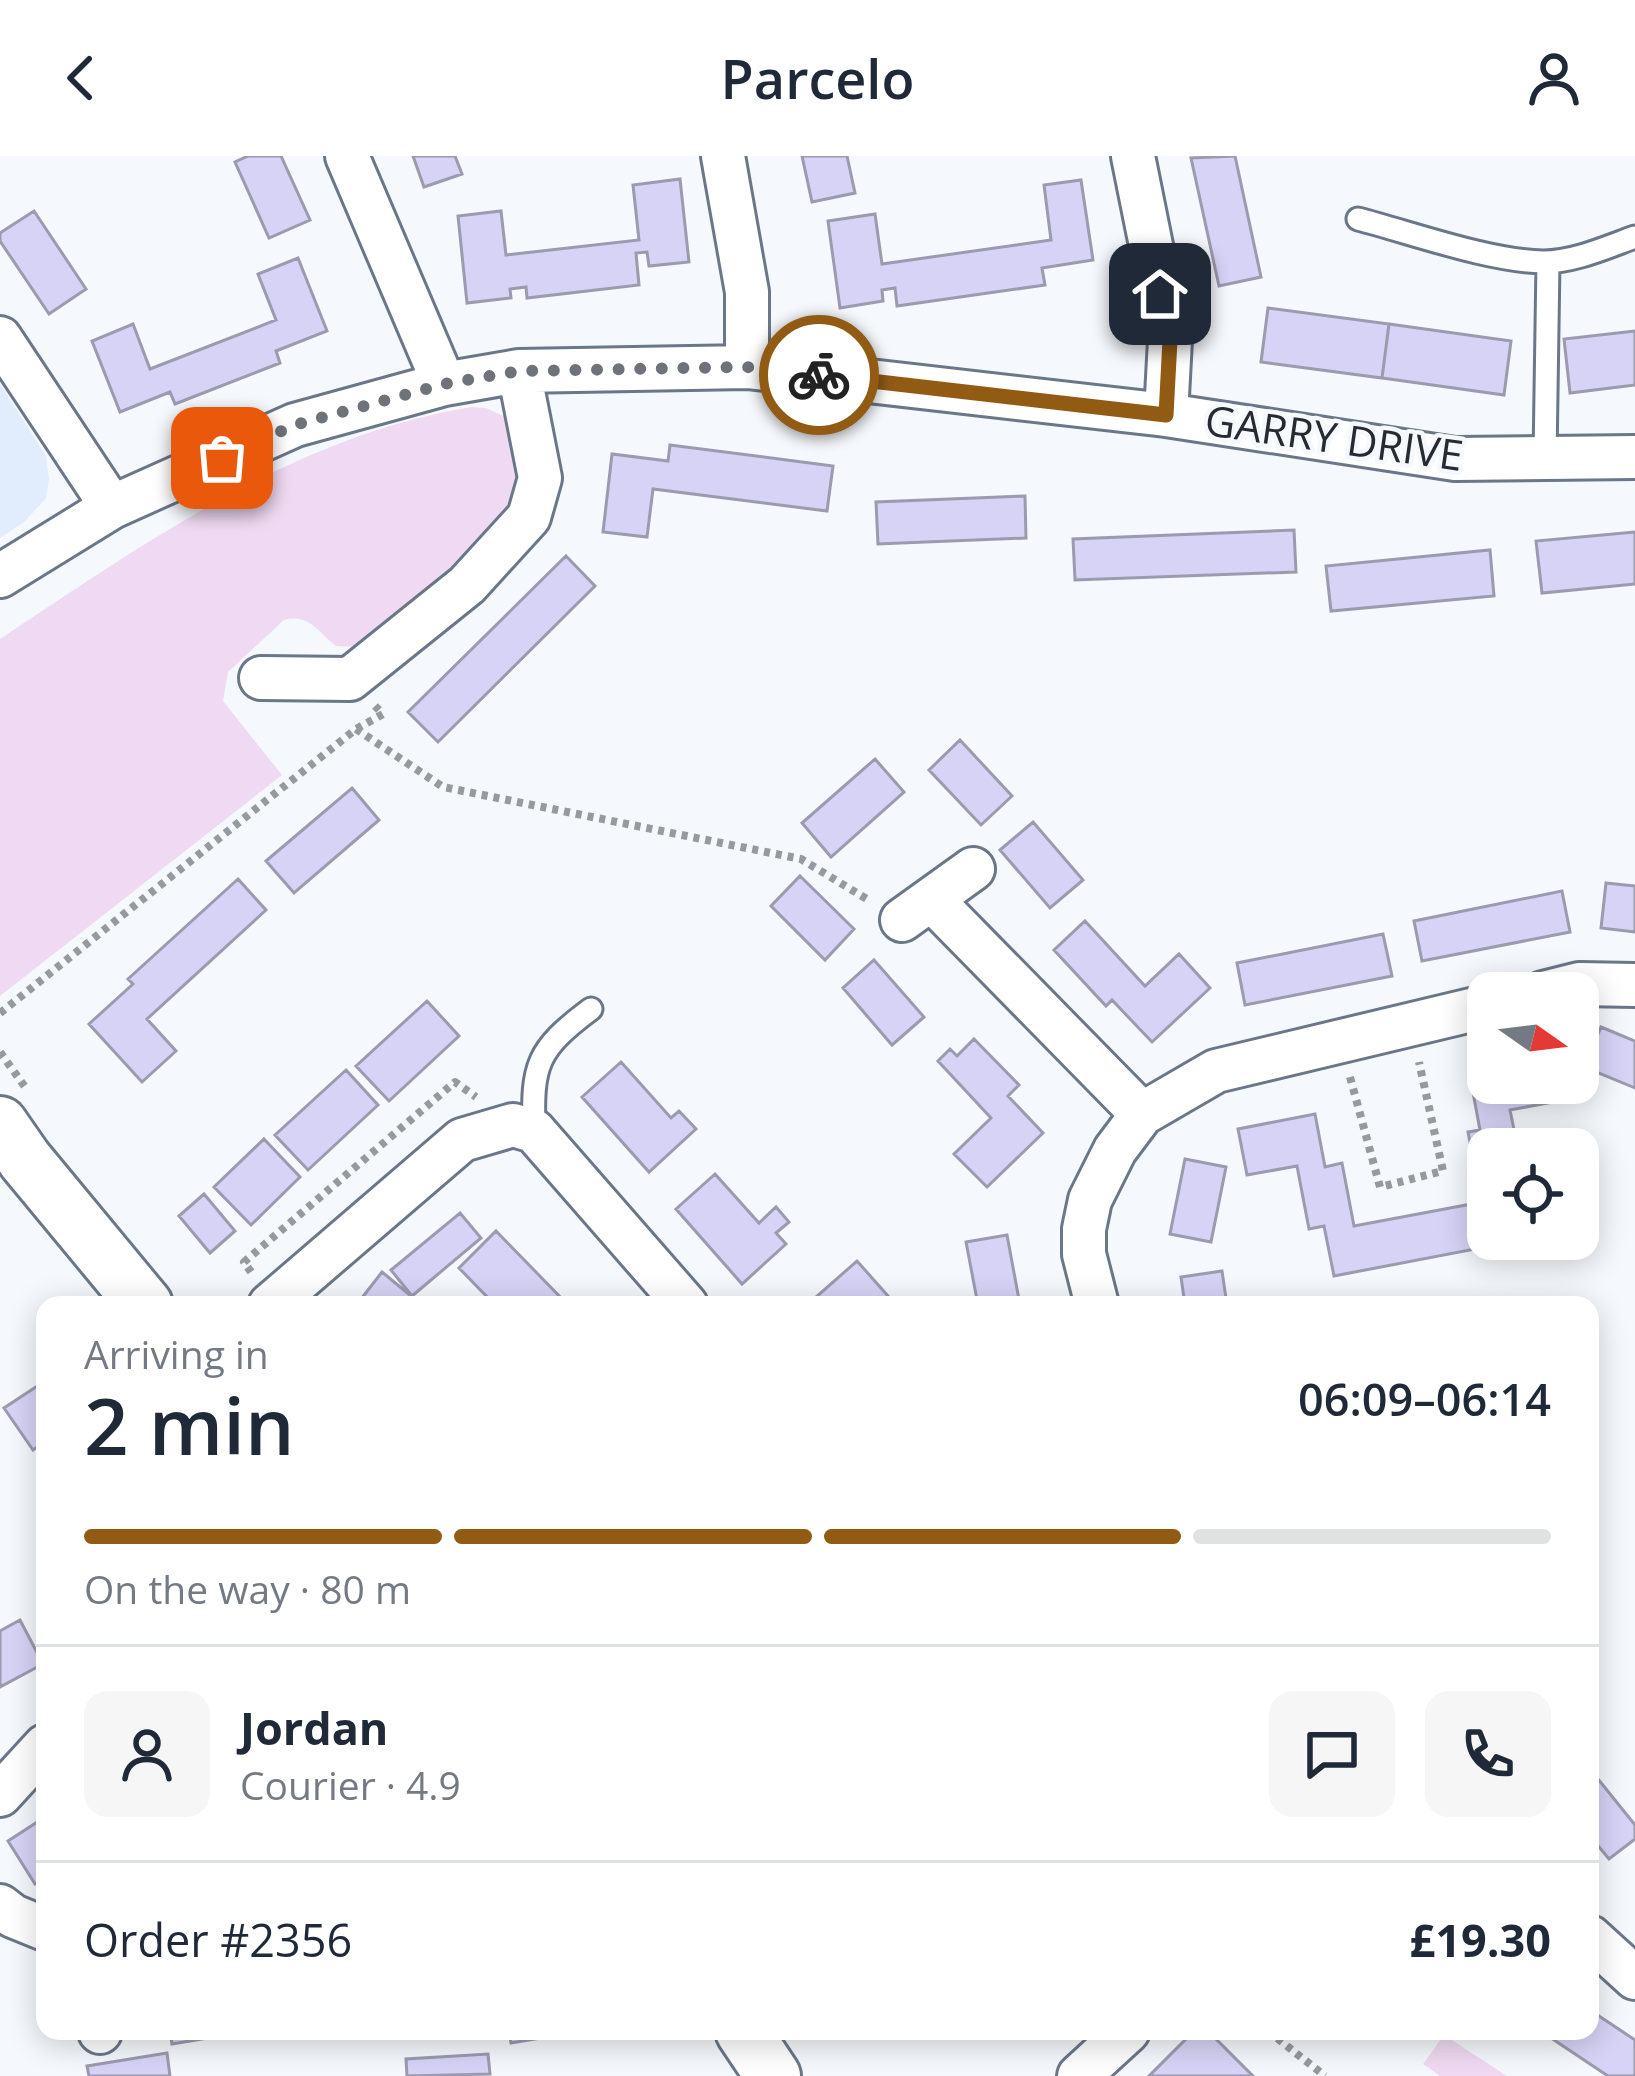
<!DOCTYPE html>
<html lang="en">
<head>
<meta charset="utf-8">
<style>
  body { margin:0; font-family:"Open Sans",sans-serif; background:#f6f6f7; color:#1f2937; height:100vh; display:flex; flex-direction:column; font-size:45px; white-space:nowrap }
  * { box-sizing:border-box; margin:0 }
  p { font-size:39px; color:#747a83 }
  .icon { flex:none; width:66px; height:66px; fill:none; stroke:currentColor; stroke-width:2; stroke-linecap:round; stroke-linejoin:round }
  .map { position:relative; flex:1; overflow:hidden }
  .side { position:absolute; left:36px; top:1140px; width:1563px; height:744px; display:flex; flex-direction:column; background:#fff; border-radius:24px; box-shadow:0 6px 30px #0003 }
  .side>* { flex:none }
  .needle { width:78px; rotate:104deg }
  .tools { position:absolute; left:1467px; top:816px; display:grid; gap:24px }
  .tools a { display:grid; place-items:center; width:132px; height:132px; border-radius:24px; background:#fff; box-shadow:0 6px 30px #0003; font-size:60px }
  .pin { position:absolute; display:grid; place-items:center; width:102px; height:102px; color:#fff; margin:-51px; border-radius:24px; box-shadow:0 6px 18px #0006 }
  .courier { position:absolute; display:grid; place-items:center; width:120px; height:120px; margin:-60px; border:9px solid #925b14; border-radius:50%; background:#fff; color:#222; box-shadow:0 3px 15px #0007 }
  .head em { font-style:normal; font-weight:600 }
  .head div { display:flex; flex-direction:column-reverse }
  .head { display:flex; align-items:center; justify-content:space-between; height:204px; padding:0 48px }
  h1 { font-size:78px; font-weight:600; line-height:90px }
  .bar { display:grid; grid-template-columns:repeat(4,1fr); gap:18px 12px; align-content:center; height:144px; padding:0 48px }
  .bar i { height:15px; border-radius:9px; background:#e0e1e3 }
  .bar .on { background:#925b14 }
  .bar p { grid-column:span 4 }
  .line { display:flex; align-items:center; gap:30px; padding:0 48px; border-top:3px solid #e0e1e3 }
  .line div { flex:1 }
  .round { display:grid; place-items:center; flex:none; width:126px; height:126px; border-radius:24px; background:#f6f6f7 }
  header { display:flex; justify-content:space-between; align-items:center; height:156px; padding:0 48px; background:#fff; font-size:54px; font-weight:600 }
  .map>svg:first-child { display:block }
  .built { fill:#e1edfc }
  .green { fill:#f0d9f2 }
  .building { fill:#d6d3f6; stroke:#9b9aaf; stroke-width:3 }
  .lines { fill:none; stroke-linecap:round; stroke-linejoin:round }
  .service-casing { stroke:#6a7788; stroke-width:27 }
  .minor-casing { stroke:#6a7788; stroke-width:48 }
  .tertiary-casing { stroke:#6a7788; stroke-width:60 }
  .path { stroke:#969aa0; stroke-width:8; stroke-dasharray:6 6; stroke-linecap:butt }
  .service { stroke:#fff; stroke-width:21 }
  .minor { stroke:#fff; stroke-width:42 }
  .tertiary { stroke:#fff; stroke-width:54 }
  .done { stroke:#6e7379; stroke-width:12; stroke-dasharray:0 21.6 }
  .route { stroke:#925b14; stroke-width:15 }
  .labels { text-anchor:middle; stroke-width:9; stroke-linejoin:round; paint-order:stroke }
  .street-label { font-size:42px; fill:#262b32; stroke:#f5f8fc }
</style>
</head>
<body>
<header><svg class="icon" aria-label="back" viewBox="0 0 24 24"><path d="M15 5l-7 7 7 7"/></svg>Parcelo<svg class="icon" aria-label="person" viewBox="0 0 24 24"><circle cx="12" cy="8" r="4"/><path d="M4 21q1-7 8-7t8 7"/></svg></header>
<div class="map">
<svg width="1635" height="1920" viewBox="0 0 1635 1920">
  <rect width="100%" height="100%" fill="#f5f8fc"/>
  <path class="built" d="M0,228L46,300L49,323L46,342L24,366L0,382Z"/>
  <path class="green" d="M472,251L486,252L510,263L523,286L515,345L469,399L357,491L336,490C318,476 309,457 284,464L228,516L223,545L282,619L0,840V483C145,387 296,279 472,251Z
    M1444,1879L1507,1920H1440L1423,1908Z"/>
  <path class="building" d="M248,0H281L310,64L269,82L235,6Z
    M413,0H455L462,18L424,31Z
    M802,0H847L855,37L812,46Z
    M1235,0L1261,121L1219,130L1191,2Z
    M680,23L689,106L649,110L647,96L636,97L639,129L527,142L526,131L510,133L511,142L467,147L458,60L501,55L506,99L639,84L633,29Z
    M1081,24L1093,104L1042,112L1045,129L897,150L895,132L882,134L883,145L840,152L828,65L875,58L882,108L1051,84L1044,29Z
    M34,55L86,133L49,158L0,85V77Z
    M298,102L327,175L276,195L280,207L175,248L170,236L120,256L92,185L133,168L150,213L276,164L258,118Z
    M1268,152L1389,168L1382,222L1261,206Z
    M1389,168L1511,185L1504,239L1382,222Z
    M1635,175V229L1570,237L1564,183Z
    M670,289L833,310L827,355L653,333L647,381L603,376L612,298L668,305Z
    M1025,340L1026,382L878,388L876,346Z
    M1294,374L1296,416L1075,424L1073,383Z
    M1635,376V428L1542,437L1536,385Z
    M1490,394L1494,440L1331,455L1326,410Z
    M566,400L595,430L438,586L408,556Z
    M960,584L1012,640L981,669L929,614Z
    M875,603L904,636L831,701L802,667Z
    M352,632L379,664L294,737L266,705Z
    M1033,666L1083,724L1050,752L1000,694Z
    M800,720L854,773L825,804L771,750Z
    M238,723L266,754L147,863L176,895L142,926L89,868L133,828L128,823Z
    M1606,727L1635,730V776L1601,772Z
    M1562,735L1570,776L1422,805L1414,765Z
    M1085,765L1145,830L1179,798L1210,832L1152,886L1112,844L1106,850L1054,794Z
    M1383,778L1392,820L1245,849L1237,807Z
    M874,804L924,861L892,889L843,832Z
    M427,845L459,880L389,945L356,910Z
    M1601,871L1635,885V932L1584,911Z
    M974,883L1019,929L1008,940L1043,977L987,1031L954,998L991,962L938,905L950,893L957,900Z
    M621,906L671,962L679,955L696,973L649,1016L582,941Z
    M1488,912V927H1550L1553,946L1510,954L1518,993H1488V1083H1527L1334,1120L1324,1070L1309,1073L1297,1010L1247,1019L1238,973L1315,958L1325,1011L1342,1007L1354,1070L1482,1046L1468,976L1480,974L1469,915Z
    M346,914L378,949L308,1014L275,979Z
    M264,983L300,1021L251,1069L214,1031Z
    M1185,1003L1226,1011L1211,1086L1170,1078Z
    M715,1018L759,1067L776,1051L789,1066L776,1077L786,1088L742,1128L676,1053Z
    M204,1038L235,1075L210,1097L179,1060Z
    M460,1057L481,1082L412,1140L391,1114Z
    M496,1075L568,1149H495L459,1112Z
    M1007,1079L1020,1149H978L966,1086Z
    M857,1105L896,1149H807Z
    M1222,1115L1227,1149H1185L1181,1121Z
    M382,1116L422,1149H368L361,1143Z
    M45,1225V1286L33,1294L4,1252Z
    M20,1464L43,1508L0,1531V1475Z
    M1594,1618L1635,1669V1683L1609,1703L1590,1680V1621Z
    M45,1661V1722L35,1728L8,1685Z
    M1590,1854L1635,1884V1920H1608L1545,1878L1590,1875Z
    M170,1875H243L244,1876L172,1888Z
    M509,1875H582L511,1887Z
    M1194,1875H1208L1253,1920H1149Z
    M167,1897L170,1920H89L87,1910Z
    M488,1898L490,1918L407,1920L406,1903Z"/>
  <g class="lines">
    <defs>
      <path id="service" d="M1358,63C1412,77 1489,105 1543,106C1574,106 1607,91 1635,81
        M1545,302L1548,106
        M534,975C532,909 536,894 591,853"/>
      <path id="minor" d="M347,0L444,228
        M723,0L747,136V211
        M1133,0L1170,184L1166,259
        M0,182L112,351
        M0,420L112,351L295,269L444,228L519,215L747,211L1166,259L1455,303L1635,301
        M261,522L350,523L467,429L529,361L540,322L519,215
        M932,744L1142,958
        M902,764L973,713
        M1543,837L1579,828L1635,829
        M270,1149L462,984L513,969L534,975L686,1149
        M1097,1149L1084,1098V1073L1090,1044L1115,994L1142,958L1216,915L1488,850
        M0,1639L45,1590
        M0,1750L13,1760L45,1773
        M1590,1781L1635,1822
        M100,1875V1876
        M1079,1920L1128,1875"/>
      <path id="tertiary" d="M0,968L25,1004L145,1149
        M743,1875L773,1920"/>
    </defs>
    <use href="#service" class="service-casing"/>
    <use href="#minor" class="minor-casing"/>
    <use href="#tertiary" class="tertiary-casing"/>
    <path class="path" d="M356,573L443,631L801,703L870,745
      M0,857L356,573L383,558L375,550
      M0,896L25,931
      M1350,921L1380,1031L1443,1015L1419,906
      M251,1116L244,1106L455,926L476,941
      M1268,1875L1325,1920"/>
    <use href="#service" class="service"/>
    <use href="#minor" class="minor"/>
    <use href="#tertiary" class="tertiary"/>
  </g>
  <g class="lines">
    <path class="done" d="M222,302L295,269L444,228L519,215L747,211L819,219"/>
    <path class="route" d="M819,219L1166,259L1170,184L1160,138"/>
  </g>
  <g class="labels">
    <g class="street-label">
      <text transform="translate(1334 282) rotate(8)" y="15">GARRY DRIVE</text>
    </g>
  </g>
</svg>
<div class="tools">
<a><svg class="needle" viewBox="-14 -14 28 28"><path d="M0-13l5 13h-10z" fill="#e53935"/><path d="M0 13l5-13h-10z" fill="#747a83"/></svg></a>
<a><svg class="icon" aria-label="locate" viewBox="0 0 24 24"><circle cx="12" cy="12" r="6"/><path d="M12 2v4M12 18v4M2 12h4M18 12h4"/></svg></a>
</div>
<div class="pin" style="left:222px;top:302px;background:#ea580c"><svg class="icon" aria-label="bag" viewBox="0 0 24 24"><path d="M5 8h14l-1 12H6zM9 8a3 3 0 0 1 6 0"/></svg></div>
<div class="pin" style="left:1160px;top:138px;background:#1f2937"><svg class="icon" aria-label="home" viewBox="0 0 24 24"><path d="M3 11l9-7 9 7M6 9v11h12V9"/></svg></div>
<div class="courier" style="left:819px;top:219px"><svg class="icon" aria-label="bike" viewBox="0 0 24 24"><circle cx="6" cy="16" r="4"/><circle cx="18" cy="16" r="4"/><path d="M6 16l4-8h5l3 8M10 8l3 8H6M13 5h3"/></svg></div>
<section class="side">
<div class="head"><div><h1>2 min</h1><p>Arriving in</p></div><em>06:09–06:14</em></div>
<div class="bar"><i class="on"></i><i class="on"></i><i class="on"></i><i></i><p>On the way · 80 m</p></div>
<div class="line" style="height:216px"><a class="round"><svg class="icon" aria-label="person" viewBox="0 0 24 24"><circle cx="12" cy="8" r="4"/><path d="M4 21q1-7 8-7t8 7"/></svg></a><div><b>Jordan</b><p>Courier · 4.9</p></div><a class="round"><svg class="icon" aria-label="chat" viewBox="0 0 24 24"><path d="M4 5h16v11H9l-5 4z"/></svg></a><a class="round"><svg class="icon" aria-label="phone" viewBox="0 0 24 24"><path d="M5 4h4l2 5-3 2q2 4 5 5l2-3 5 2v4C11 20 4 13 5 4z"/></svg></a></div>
<div class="line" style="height:156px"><div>Order #2356</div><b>£19.30</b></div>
</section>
</div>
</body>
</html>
